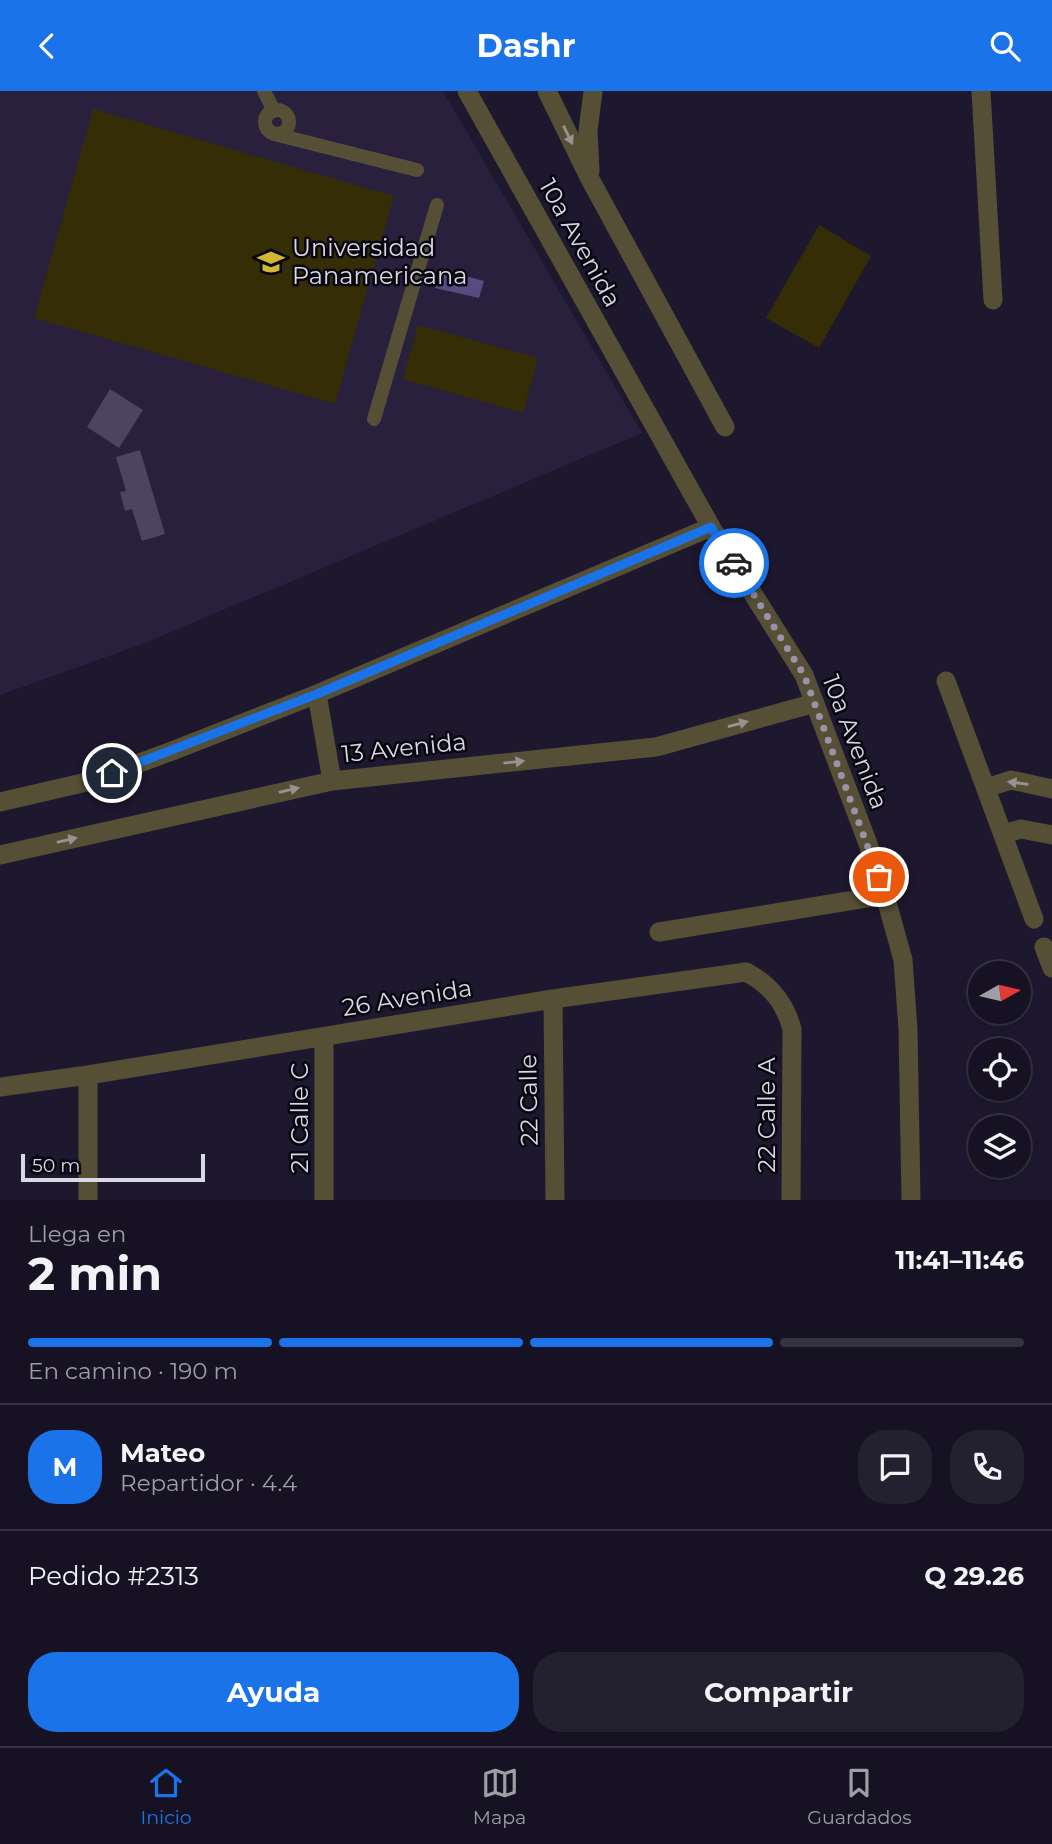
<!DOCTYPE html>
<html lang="es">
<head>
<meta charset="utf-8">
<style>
  body { margin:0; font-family:Montserrat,sans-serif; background:#232030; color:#f1f3f6; height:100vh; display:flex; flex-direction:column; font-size:26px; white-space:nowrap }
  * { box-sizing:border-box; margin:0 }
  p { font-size:23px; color:#9e9ea6 }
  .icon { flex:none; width:38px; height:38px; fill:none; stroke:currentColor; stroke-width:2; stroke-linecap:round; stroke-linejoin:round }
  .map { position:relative; height:1109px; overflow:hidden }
  .panel { display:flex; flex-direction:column; background:#161223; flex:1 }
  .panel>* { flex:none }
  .needle { width:46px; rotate:82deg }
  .fabs { position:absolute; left:968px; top:870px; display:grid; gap:14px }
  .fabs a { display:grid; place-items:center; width:63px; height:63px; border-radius:50%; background:#161223; box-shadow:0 4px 10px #0003,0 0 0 2px #353241; font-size:35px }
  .scale { position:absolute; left:21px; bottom:18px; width:184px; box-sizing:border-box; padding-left:7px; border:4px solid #dad7e7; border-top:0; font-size:19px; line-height:24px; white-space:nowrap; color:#dad7e7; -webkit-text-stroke:5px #08060f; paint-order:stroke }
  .pin { position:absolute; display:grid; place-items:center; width:60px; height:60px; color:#fff; margin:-30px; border:4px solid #fff; border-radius:50%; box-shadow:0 2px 7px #0007 }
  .courier { position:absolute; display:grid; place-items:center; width:70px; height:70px; margin:-35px; border:5px solid #1a73e8; border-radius:50%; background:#fff; color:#222; box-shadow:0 2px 9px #0007 }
  .head em { font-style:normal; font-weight:700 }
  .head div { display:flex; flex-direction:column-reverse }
  .head { display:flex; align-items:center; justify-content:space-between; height:119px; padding:0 28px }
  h1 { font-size:46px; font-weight:700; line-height:52px }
  .bar { display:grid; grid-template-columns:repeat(4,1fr); gap:10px 7px; align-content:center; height:84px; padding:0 28px }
  .bar i { height:9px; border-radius:5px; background:#353241 }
  .bar .on { background:#1a73e8 }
  .bar p { grid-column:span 4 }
  .line { display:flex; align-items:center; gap:18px; padding:0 28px; border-top:2px solid #353241 }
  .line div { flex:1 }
  .round { display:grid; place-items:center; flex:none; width:74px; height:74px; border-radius:28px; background:#232030 }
  .action { display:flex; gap:14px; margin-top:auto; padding:14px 28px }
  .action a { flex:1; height:80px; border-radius:28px; background:#1a73e8; color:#fff; font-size:28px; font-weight:700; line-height:80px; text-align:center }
  .action a+a { background:#232030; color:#f1f3f6 }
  header { display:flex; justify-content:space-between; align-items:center; height:91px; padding:0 28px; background:#1a73e8; color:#fff; font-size:32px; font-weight:700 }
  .tabs { display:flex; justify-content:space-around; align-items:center; height:98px; border-top:2px solid #353241; background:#161223; font-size:19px; color:#9e9ea6 }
  .tabs a { display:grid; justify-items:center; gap:4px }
  .tabs .on { color:#1a73e8 }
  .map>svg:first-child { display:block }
  .built { fill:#28203c }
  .green { fill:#352d06 }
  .water { fill:#594a7f }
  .building { fill:#4c455f }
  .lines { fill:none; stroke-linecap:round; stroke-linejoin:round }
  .pedestrian { stroke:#554f36; stroke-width:14 }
  .minor { stroke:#554f36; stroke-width:19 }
  .oneway { fill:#98938e }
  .done { stroke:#9894a7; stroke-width:7; stroke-dasharray:0 12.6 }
  .route { stroke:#1a73e8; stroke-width:9 }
  .labels { text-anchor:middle; stroke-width:5; stroke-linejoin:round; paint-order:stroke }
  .street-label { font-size:24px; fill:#dad7e7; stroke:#08060f }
  .poi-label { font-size:24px; fill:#dad7e7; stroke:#08060f; text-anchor:start }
</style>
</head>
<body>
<header><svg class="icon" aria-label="back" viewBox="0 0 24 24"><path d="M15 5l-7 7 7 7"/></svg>Dashr<svg class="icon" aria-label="search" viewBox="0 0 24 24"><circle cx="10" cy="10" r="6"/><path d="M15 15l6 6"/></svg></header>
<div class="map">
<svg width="1052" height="1109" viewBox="0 0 1052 1109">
  <rect width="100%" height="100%" fill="#1e182f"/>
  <path class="built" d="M0,0H443L642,342L145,552L0,604Z"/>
  <path class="green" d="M93,18L394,105L335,313L34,227Z
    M819,134L871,165L819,257L766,227Z
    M418,234L538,267L523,322L403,288Z"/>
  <path class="water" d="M439,178L484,190L479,207L435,197Z"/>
  <path class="building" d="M110,298L143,319L119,357L87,336Z
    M140,359L165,443L142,450L132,418L125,420L120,401L126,400L116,366Z"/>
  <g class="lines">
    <path class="pedestrian" d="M264,0L274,20
      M265 31a12 12 0 1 1 24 0a12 12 0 1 1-24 0Z
      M274,43L417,79
      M374,328L437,114"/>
    <path class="minor" d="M467,0L711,436L804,584L867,750L885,804L903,869L908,938L911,1109
      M547,0L590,88L725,336
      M981,0L993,209
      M590,80L588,40L593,0
      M946,590L1034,828
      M317,603L332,690
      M986,697L1011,689L1052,698
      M0,711L91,690L172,660L317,603L711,436
      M1003,743L1021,738L1052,744
      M0,764L332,690L656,656L815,612
      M659,841L885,804
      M1044,856L1052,877
      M553,908L555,1109
      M324,946V1109
      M0,996L88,984L553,908L746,881C771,894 785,912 792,938L791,1109
      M88,1109V984"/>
  </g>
  <defs><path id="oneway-solid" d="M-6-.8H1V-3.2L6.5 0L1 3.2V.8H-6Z" transform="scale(1.75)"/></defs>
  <g class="oneway">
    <use href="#oneway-solid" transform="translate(568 44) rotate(64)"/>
    <use href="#oneway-solid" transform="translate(738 633) rotate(-15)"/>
    <use href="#oneway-solid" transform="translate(514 671) rotate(-6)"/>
    <use href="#oneway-solid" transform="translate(1018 692) rotate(-172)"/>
    <use href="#oneway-solid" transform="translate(289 699) rotate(-13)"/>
    <use href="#oneway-solid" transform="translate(67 749) rotate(-13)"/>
  </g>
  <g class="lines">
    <path class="done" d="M734,472L804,584L879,786"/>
    <path class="route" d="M112,682L317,603L711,436L734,472"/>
  </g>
  <defs>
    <symbol id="university-bare" viewBox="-9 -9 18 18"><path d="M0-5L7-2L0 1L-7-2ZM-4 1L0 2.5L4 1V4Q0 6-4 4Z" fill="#d0b736" stroke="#08060f" stroke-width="2.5" paint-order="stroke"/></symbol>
  </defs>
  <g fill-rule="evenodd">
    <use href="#university-bare" x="252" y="152" width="38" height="38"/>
  </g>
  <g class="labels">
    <g class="street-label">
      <text transform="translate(580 152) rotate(61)" y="8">10a Avenida</text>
      <text transform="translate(855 651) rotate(69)" y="8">10a Avenida</text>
      <text transform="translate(404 657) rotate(-6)" y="8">13 Avenida</text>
      <text transform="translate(407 907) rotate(-9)" y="8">26 Avenida</text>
      <text transform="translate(529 1009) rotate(-91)" y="8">22 Calle</text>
      <text transform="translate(767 1024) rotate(-90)" y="8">22 Calle A</text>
      <text transform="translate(300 1027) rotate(-90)" y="8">21 Calle C</text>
    </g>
    <g class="poi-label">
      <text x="292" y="165">Universidad<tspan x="292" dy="28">Panamericana</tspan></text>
    </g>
  </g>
</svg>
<div class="fabs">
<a><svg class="needle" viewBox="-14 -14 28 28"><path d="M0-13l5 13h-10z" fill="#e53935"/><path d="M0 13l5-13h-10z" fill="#9e9ea6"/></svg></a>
<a><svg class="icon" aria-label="locate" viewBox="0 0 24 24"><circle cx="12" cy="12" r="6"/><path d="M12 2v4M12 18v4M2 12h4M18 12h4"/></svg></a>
<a><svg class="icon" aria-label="layers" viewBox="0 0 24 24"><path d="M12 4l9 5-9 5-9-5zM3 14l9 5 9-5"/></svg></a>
</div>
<div class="scale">50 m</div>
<div class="pin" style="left:879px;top:786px;background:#ea580c"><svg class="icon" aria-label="bag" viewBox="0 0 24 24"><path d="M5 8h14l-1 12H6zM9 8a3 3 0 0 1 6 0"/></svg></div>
<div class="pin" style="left:112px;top:682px;background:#1f2937"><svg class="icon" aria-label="home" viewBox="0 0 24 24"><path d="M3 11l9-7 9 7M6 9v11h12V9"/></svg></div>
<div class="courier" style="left:734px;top:472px"><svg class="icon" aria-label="car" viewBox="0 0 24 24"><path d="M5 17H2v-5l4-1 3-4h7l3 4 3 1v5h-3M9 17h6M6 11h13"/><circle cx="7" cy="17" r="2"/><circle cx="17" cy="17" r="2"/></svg></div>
</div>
<section class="panel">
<div class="head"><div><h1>2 min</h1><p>Llega en</p></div><em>11:41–11:46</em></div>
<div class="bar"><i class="on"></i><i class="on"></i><i class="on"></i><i></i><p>En camino · 190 m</p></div>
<div class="line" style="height:126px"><b class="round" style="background:#1a73e8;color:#fff">M</b><div><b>Mateo</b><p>Repartidor · 4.4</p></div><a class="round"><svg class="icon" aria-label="chat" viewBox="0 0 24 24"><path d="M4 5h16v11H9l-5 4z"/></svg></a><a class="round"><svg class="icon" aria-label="phone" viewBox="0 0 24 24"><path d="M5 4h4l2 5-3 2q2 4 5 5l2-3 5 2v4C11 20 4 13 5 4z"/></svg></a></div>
<div class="line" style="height:91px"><div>Pedido #2313</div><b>Q 29.26</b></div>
<div class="action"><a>Ayuda</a><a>Compartir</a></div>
</section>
<nav class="tabs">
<a class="on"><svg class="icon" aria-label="home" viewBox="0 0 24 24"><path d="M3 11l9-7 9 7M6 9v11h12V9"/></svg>Inicio</a>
<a><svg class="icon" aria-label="map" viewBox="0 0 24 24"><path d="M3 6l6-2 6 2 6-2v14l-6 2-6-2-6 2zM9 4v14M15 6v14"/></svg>Mapa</a>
<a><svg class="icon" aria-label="saved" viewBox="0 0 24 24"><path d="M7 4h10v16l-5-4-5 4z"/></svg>Guardados</a>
</nav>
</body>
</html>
